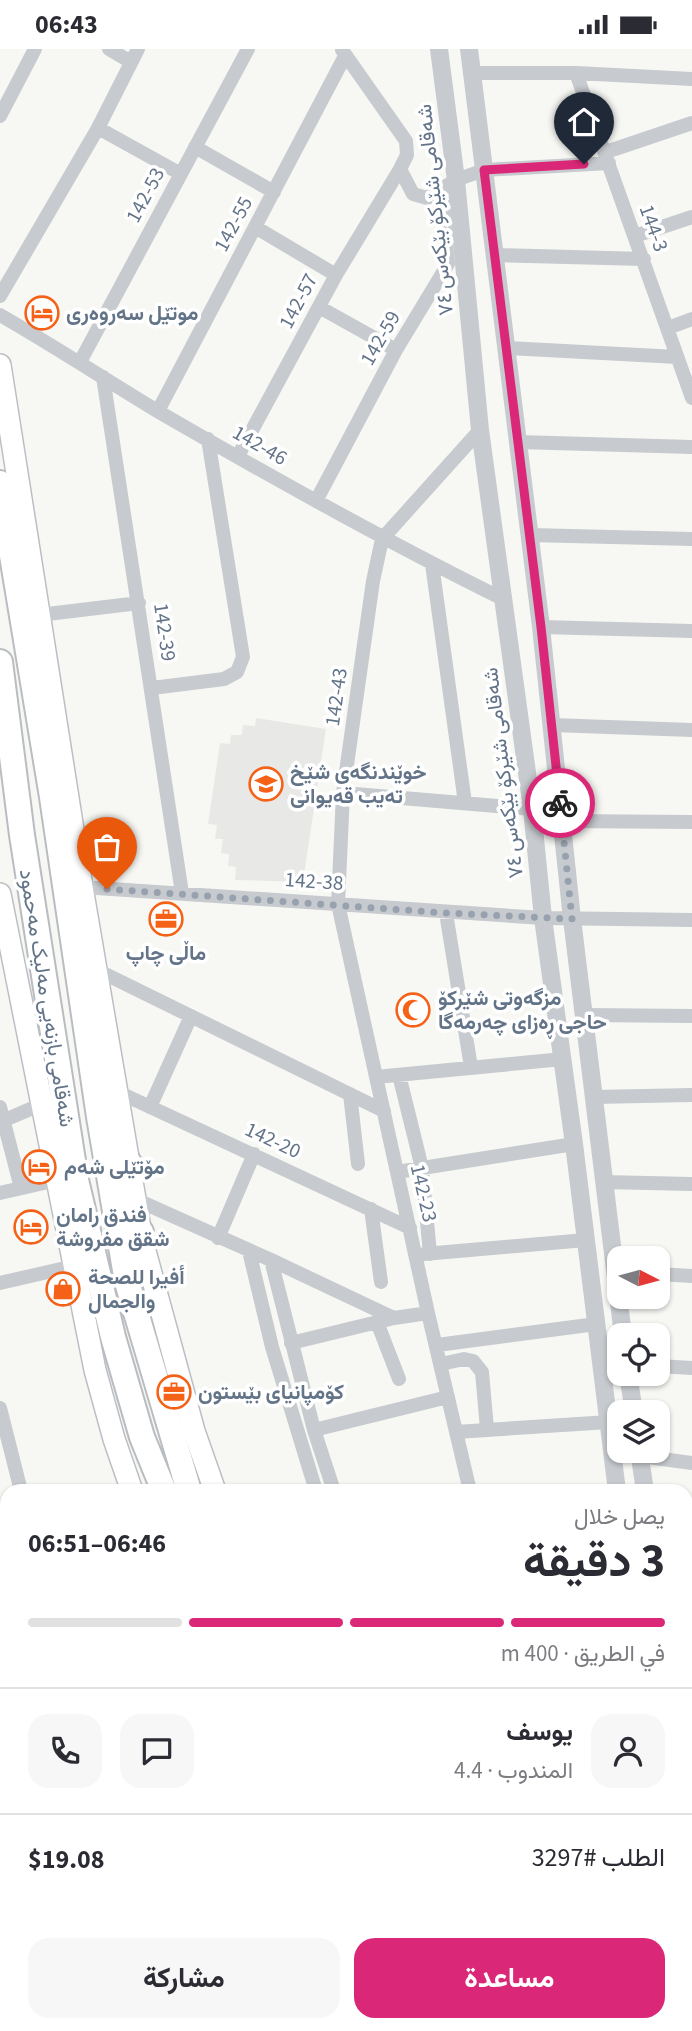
<!DOCTYPE html>
<html lang="ar">
<head>
<meta charset="utf-8">
<style>
  body { margin:0; font-family:"Source Sans 3",Vazirmatn,sans-serif; background:#f7f7f7; color:#2b2b33; direction:rtl; height:100vh; display:flex; flex-direction:column; font-size:26px; white-space:nowrap }
  * { box-sizing:border-box; margin:0 }
  p { font-size:23px; color:#7c7c81 }
  .icon { flex:none; width:38px; height:38px; fill:none; stroke:currentColor; stroke-width:2; stroke-linecap:round; stroke-linejoin:round }
  .map { position:relative; flex:1; overflow:hidden; direction:ltr }
  .side { position:absolute; left:0px; top:1435px; width:693px; height:548px; display:flex; flex-direction:column; background:#fff; border-radius:21px 21px 0 0; box-shadow:0 2px 5px #0004; direction:rtl }
  .side>* { flex:none }
  .needle { width:46px; rotate:96deg }
  .controls { position:absolute; left:607px; top:1197px; display:grid; gap:14px }
  .controls a { display:grid; place-items:center; width:63px; height:63px; border-radius:14px; background:#fff; box-shadow:0 2px 5px #0004; font-size:35px }
  .pin { position:absolute; display:grid; place-items:center; width:60px; height:60px; color:#fff; margin:-72px -30px; border-radius:50% 50% 50% 0; rotate:-45deg; box-shadow:0 0 7px #0007 }
  .pin .icon { rotate:45deg }
  .courier { position:absolute; display:grid; place-items:center; width:70px; height:70px; margin:-35px; border:5px solid #db2777; border-radius:50%; background:#fff; color:#222; box-shadow:0 2px 9px #0007 }
  .headline em { font-style:normal; font-weight:700 }
  .headline div { display:flex; flex-direction:column-reverse }
  .headline { display:flex; align-items:center; justify-content:space-between; height:119px; padding:0 28px }
  h1 { font-size:46px; font-weight:700; line-height:52px }
  .bar { display:grid; grid-template-columns:repeat(4,1fr); gap:10px 7px; align-content:center; height:84px; padding:0 28px }
  .bar i { height:9px; border-radius:5px; background:#e1e1e2 }
  .bar .active { background:#db2777 }
  .bar p { grid-column:span 4 }
  .line { display:flex; align-items:center; gap:18px; padding:0 28px; border-top:2px solid #e1e1e2 }
  .line div { flex:1 }
  .round { display:grid; place-items:center; flex:none; width:74px; height:74px; border-radius:21px; background:#f7f7f7 }
  .button { display:flex; gap:14px; margin-top:auto; padding:14px 28px }
  .button a { flex:1; height:80px; border-radius:21px; background:#db2777; color:#fff; font-size:28px; font-weight:700; line-height:80px; text-align:center }
  .button a+a { background:#f7f7f7; color:#2b2b33 }
  .status { display:flex; justify-content:space-between; align-items:center; height:49px; padding:0 35px; background:#fff; direction:ltr }
  .status svg { height:19px; fill:currentColor }
  .map>svg:first-child { display:block }
  .built { fill:#e8e9e7 }
  .lines { fill:none; stroke-linecap:round; stroke-linejoin:round }
  .primary-tunnel { stroke:#d2d7d9; stroke-width:23; stroke-dasharray:23 11; stroke-linecap:butt }
  .secondary-casing { stroke:#bbbfc5; stroke-width:24 }
  .primary-casing { stroke:#babdc2; stroke-width:26 }
  .trunk-casing { stroke:#b9bcc0; stroke-width:28 }
  .minor { stroke:#c7cace; stroke-width:14 }
  .tertiary { stroke:#c7cace; stroke-width:18 }
  .secondary { stroke:#fff; stroke-width:21 }
  .primary { stroke:#fff; stroke-width:23 }
  .trunk { stroke:#fff; stroke-width:24 }
  .done { stroke:#97a2ae; stroke-width:7; stroke-dasharray:0 12.6 }
  .route { stroke:#db2777; stroke-width:9 }
  .labels { text-anchor:middle; stroke-width:7; stroke-linejoin:round; paint-order:stroke }
  .street-label { font-size:21px; fill:#637488; stroke:#fff }
  .poi-label { font-size:21px; font-weight:bold; fill:#637488; stroke:#fff; text-anchor:start }
</style>
</head>
<body>
<div class="status"><b>06:43</b><svg viewBox="0 0 49 12"><path d="M0 12V9h3v3zM5 12V6h3v6zM10 12V3h3v9zM15 12V0h3v12zM26 1h20v11H26zM47 4h2v5h-2z"/></svg></div>
<div class="map">
<svg width="692" height="1982" viewBox="0 0 692 1982">
  <rect width="100%" height="100%" fill="#f7f8f4"/>
  <path class="built" d="M256,669L326,680L303,833L235,831L236,818L228,817L229,805L221,804L223,790H215L217,776L208,775L220,694L230,695L231,686H242L243,676L255,677Z"/>
  <g class="lines">
    <path class="primary-tunnel" d="M451,1982L481,1976"/>
    <defs>
      <path id="secondary" d="M0,316L82,838L142,1191L194,1382L215,1442
        M0,845L95,1321L114,1390L132,1442
        M686,1904L692,1903
        M0,1909L7,1913
        M157,1976L205,1979L279,1976
        M374,1976L377,1982
        M449,1976L451,1982
        M69,1982L80,1976
        M669,1982L692,1979"/>
      <path id="primary" d="M686,1927L692,1926
        M0,1942L7,1947
        M686,1949L692,1948
        M18,1976L30,1982
        M347,1982H348"/>
      <path id="trunk" d="M0,434L52,748L99,1068L127,1233L189,1442
        M0,613L22,786L76,1131L113,1288L142,1388L164,1442
        M104,1076L131,1117
        M56,1124L62,1087
        M128,1229L141,1183
        M399,1976L401,1982"/>
    </defs>
    <use href="#secondary" class="secondary-casing"/>
    <use href="#primary" class="primary-casing"/>
    <use href="#trunk" class="trunk-casing"/>
    <path class="minor" d="M109,0L131,13
      M342,1L406,92L407,106L400,120L413,145L427,149L456,131L484,121L609,114
      M472,24H576L692,30
      M576,24L692,349
      M0,67L35,0
      M98,79L181,125
      M195,98L274,143
      M606,103L692,74
      M255,178L336,226
      M635,187L692,168
      M494,206L644,210
      M0,247L98,79L138,0
      M319,258L396,301
      M0,266C54,297 106,331 159,363C273,429 387,493 505,551
      M668,279L692,270
      M506,299L677,308
      M80,313L248,0
      M103,328L182,844
      M158,362L345,7
      M518,393L692,398
      M238,407L336,226L400,120
      M316,452L396,301L448,215L441,140
      M530,486L692,490
      M432,515L465,754
      M39,566L139,554
      M541,578L692,582
      M152,639L224,630L237,623L243,608L208,390
      M552,676L692,681
      M343,744L532,760
      M562,772L692,773
      M82,838L543,869L692,871
      M446,864L471,1018
      M97,921L384,1062
      M585,966L692,967
      M399,1026L422,1119L430,1205
      M376,1028L563,1010
      M118,1043L410,1179
      M350,1045L358,1115
      M594,1048L692,1046
      M0,1058L21,1139
      M150,1058L191,967
      M0,1073L42,1055
      M397,1123L574,1095
      M603,1133L692,1135
      M0,1144L57,1131
      M137,1151L271,1211L394,1269
      M371,1160L381,1233
      M218,1189L254,1105
      M249,1202L272,1298L316,1442
      M424,1205L586,1191
      M271,1211L314,1381L334,1442
      M658,1225L692,1227
      M0,1234L74,1217
      M377,1273L399,1330
      M291,1294L394,1269L428,1264
      M437,1296L596,1275
      M441,1315L464,1310L473,1312L482,1323L487,1380
      M658,1317L692,1319
      M0,1359L21,1442
      M314,1381L448,1348
      M456,1383L609,1373
      M640,1407L692,1414
      M470,1442L428,1264L338,855L343,744L373,532L382,490L480,381
      M0,1528L7,1524
      M686,1549L692,1541
      M0,1705L7,1717
      M0,1868L7,1875"/>
    <path class="tertiary" d="M439,0L456,131L480,381L532,760L543,869L574,1095L617,1442
      M469,0L541,578L572,870L623,1286
      M628,1325L634,1363
      M639,1402L645,1442
      M686,1763L692,1803"/>
    <use href="#secondary" class="secondary"/>
    <use href="#primary" class="primary"/>
    <use href="#trunk" class="trunk"/>
  </g>
  <g class="lines">
    <path class="done" d="M107,840L446,864L572,870L560,754"/>
    <path class="route" d="M560,754L541,578L484,121L584,115"/>
  </g>
  <defs>
    <symbol id="hotel-ring" viewBox="-11 -11 22 22"><circle r="9.5" fill="#fff" stroke="#f56217" stroke-width="1.5"/><path d="M-6-4.5h1.5V1H6V5H4.5V3h-9V5H-6ZM-4 0a1.8 1.8 0 1 1 3.6 0ZM.5 0V-2.5h3Q6-2.5 6 0Z" fill="#f56217"/></symbol>
    <symbol id="school-ring" viewBox="-11 -11 22 22"><circle r="9.5" fill="#fff" stroke="#f56217" stroke-width="1.5"/><path d="M0-5L7-2L0 1L-7-2ZM-4 1L0 2.5L4 1V4Q0 6-4 4Z" fill="#f56217"/></symbol>
    <symbol id="office-ring" viewBox="-11 -11 22 22"><circle r="9.5" fill="#fff" stroke="#f56217" stroke-width="1.5"/><path d="M-6-3h4V-5.5h4V-3h4V5H-6ZM-1-4.5V-3h2v-1.5ZM-6 0V1H6V0Z" fill="#f56217"/></symbol>
    <symbol id="mosque-ring" viewBox="-11 -11 22 22"><circle r="9.5" fill="#fff" stroke="#f56217" stroke-width="1.5"/><path d="M3.5-4.9A6 6 0 1 0 3.5 4.9A5 5 0 1 1 3.5-4.9Z" fill="#f56217"/></symbol>
    <symbol id="shop-ring" viewBox="-11 -11 22 22"><circle r="9.5" fill="#fff" stroke="#f56217" stroke-width="1.5"/><path d="M-5-2.5h2.3a2.7 3.5 0 0 1 5.4 0H5L5.5 6h-11ZM-1.5-2.5h3a1.5 2.3 0 0 0-3 0Z" fill="#f56217"/></symbol>
  </defs>
  <g fill-rule="evenodd">
    <use href="#hotel-ring" x="23" y="245" width="38" height="38"/>
    <use href="#school-ring" x="247" y="716" width="38" height="38"/>
    <use href="#office-ring" x="147" y="851" width="38" height="38"/>
    <use href="#mosque-ring" x="394" y="942" width="38" height="38"/>
    <use href="#hotel-ring" x="20" y="1099" width="38" height="38"/>
    <use href="#hotel-ring" x="12" y="1159" width="38" height="38"/>
    <use href="#shop-ring" x="44" y="1221" width="38" height="38"/>
    <use href="#office-ring" x="155" y="1324" width="38" height="38"/>
  </g>
  <g class="labels">
    <g class="street-label">
      <text transform="translate(145 146) rotate(-62)" y="7">142-53</text>
      <text transform="translate(435 161) rotate(-96)" y="7">شەقامی شێرکۆ بێکەس ٧٤</text>
      <text transform="translate(233 175) rotate(-62)" y="7">142-55</text>
      <text transform="translate(654 179) rotate(70)" y="7">144-3</text>
      <text transform="translate(298 252) rotate(-62)" y="7">142-57</text>
      <text transform="translate(380 289) rotate(-60)" y="7">142-59</text>
      <text transform="translate(260 396) rotate(30)" y="7">142-46</text>
      <text transform="translate(165 583) rotate(82)" y="7">142-39</text>
      <text transform="translate(336 648) rotate(-82)" y="7">142-43</text>
      <text transform="translate(503 724) rotate(-97)" y="7">شەقامی شێرکۆ بێکەس ٧٤</text>
      <text transform="translate(314 832) rotate(4)" y="7">142-38</text>
      <text transform="translate(47 949) rotate(81)" y="7">شەقامی بازنەیی مەلیک مەحمود</text>
      <text transform="translate(273 1091) rotate(25)" y="7">142-20</text>
      <text transform="translate(424 1144) rotate(77)" y="7">142-23</text>
    </g>
    <g class="poi-label">
      <text x="66" y="271">موتێل سەروەری</text>
      <text x="290" y="730">خوێندنگەی شێخ<tspan x="290" dy="24">تەیب قەیوانی</tspan></text>
      <text x="166" y="911" text-anchor="middle">ماڵی چاپ</text>
      <text x="438" y="956">مزگەوتی شێرکۆ<tspan x="438" dy="24">حاجی ڕەزای چەرمەگا</tspan></text>
      <text x="64" y="1125">مۆتێلی شەم</text>
      <text x="56" y="1173">فندق رامان<tspan x="56" dy="24">شقق مفروشة</tspan></text>
      <text x="88" y="1235">أفيرا للصحة<tspan x="88" dy="24">والجمال</tspan></text>
      <text x="198" y="1350">کۆمپانیای بێستون</text>
    </g>
  </g>
</svg>
<div class="controls">
<a><svg class="needle" viewBox="-14 -14 28 28"><path d="M0-13l5 13h-10z" fill="#e53935"/><path d="M0 13l5-13h-10z" fill="#7c7c81"/></svg></a>
<a><svg class="icon" aria-label="locate" viewBox="0 0 24 24"><circle cx="12" cy="12" r="6"/><path d="M12 2v4M12 18v4M2 12h4M18 12h4"/></svg></a>
<a><svg class="icon" aria-label="layers" viewBox="0 0 24 24"><path d="M12 4l9 5-9 5-9-5zM3 14l9 5 9-5"/></svg></a>
</div>
<div class="pin" style="left:107px;top:840px;background:#ea580c"><svg class="icon" aria-label="bag" viewBox="0 0 24 24"><path d="M5 8h14l-1 12H6zM9 8a3 3 0 0 1 6 0"/></svg></div>
<div class="pin" style="left:584px;top:115px;background:#1f2937"><svg class="icon" aria-label="home" viewBox="0 0 24 24"><path d="M3 11l9-7 9 7M6 9v11h12V9"/></svg></div>
<div class="courier" style="left:560px;top:754px"><svg class="icon" aria-label="bike" viewBox="0 0 24 24"><circle cx="6" cy="16" r="4"/><circle cx="18" cy="16" r="4"/><path d="M6 16l4-8h5l3 8M10 8l3 8H6M13 5h3"/></svg></div>
<section class="side">
<div class="headline"><div><h1>3 دقيقة</h1><p>يصل خلال</p></div><em>06:46–06:51</em></div>
<div class="bar"><i class="active"></i><i class="active"></i><i class="active"></i><i></i><p>في الطريق · 400 m</p></div>
<div class="line" style="height:126px"><a class="round"><svg class="icon" aria-label="person" viewBox="0 0 24 24"><circle cx="12" cy="8" r="4"/><path d="M4 21q1-7 8-7t8 7"/></svg></a><div><b>يوسف</b><p>المندوب · 4.4</p></div><a class="round"><svg class="icon" aria-label="chat" viewBox="0 0 24 24"><path d="M4 5h16v11H9l-5 4z"/></svg></a><a class="round"><svg class="icon" aria-label="phone" viewBox="0 0 24 24"><path d="M5 4h4l2 5-3 2q2 4 5 5l2-3 5 2v4C11 20 4 13 5 4z"/></svg></a></div>
<div class="line" style="height:91px"><div>الطلب #3297</div><b>$19.08</b></div>
<div class="button"><a>مساعدة</a><a>مشاركة</a></div>
</section>
</div>
</body>
</html>
